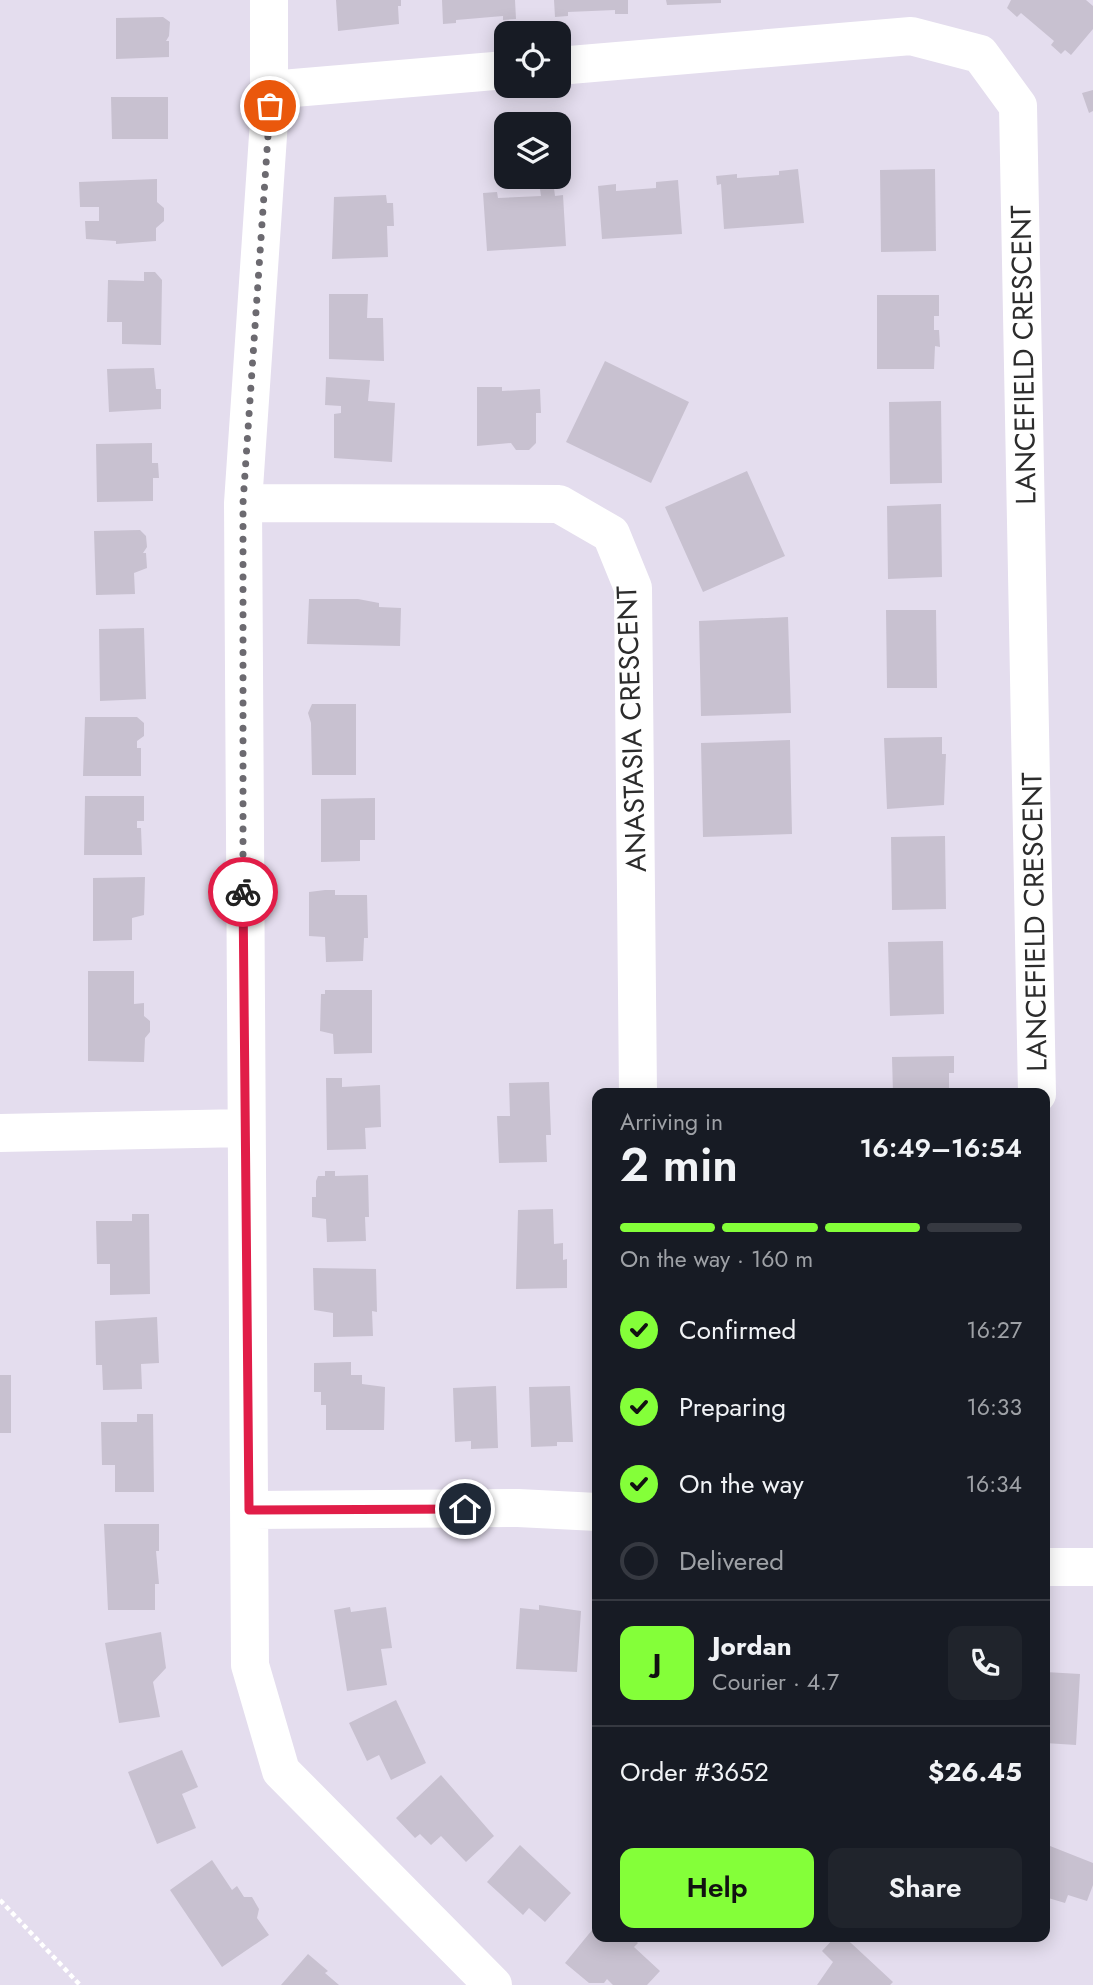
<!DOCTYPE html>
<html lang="en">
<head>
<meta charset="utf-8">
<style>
  body { margin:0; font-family:Jost,sans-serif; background:#20242c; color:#f1f3f6; height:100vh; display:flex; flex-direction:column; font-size:26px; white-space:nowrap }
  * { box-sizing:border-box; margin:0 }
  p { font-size:23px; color:#9ea1a6 }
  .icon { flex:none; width:38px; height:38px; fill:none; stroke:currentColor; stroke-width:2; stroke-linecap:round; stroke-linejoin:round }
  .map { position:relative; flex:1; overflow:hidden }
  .panel { position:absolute; left:592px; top:1088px; width:458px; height:854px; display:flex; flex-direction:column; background:#171b24; border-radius:14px; box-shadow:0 4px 18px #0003 }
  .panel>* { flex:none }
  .buttons { position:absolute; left:494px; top:21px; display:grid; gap:14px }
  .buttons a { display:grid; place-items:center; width:77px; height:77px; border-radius:14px; background:#171b24; box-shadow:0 4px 18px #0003; font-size:35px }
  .pin { position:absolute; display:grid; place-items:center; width:60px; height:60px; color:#fff; margin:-30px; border:4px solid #fff; border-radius:50%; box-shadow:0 2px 7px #0007 }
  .courier { position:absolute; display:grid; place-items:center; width:70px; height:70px; margin:-35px; border:5px solid #e11d48; border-radius:50%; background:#fff; color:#222; box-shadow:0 2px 9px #0007 }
  .overview em { font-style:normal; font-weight:600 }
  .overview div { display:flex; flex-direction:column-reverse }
  .overview { display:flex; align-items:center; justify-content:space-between; height:119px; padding:0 28px }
  h1 { font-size:46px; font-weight:600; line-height:52px }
  .bar { display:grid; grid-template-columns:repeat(4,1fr); gap:10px 7px; align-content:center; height:84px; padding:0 28px }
  .bar i { height:9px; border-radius:5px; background:#363941 }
  .bar .on { background:#84ff39 }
  .bar p { grid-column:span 4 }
  .line { display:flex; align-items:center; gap:18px; padding:0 28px; border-top:2px solid #363941 }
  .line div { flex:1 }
  .round { display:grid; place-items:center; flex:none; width:74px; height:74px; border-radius:14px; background:#20242c }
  ol { padding:0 28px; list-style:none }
  li { display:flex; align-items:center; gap:21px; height:77px }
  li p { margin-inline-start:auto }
  li .icon { padding:7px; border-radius:50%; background:#84ff39; color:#111; stroke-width:4 }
  li:last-child { color:#9ea1a6 }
  li i { width:38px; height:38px; border:4px solid #363941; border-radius:50% }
  .button { display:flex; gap:14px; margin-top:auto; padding:14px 28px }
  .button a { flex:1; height:80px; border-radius:14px; background:#84ff39; color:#111; font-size:28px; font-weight:600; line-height:80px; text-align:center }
  .button a+a { background:#20242c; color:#f1f3f6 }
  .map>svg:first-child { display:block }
  .building { fill:#c8c1d0 }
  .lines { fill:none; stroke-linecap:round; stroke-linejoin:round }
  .path { stroke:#fff; stroke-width:4.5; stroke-dasharray:5 3.5; stroke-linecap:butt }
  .minor { stroke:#fff; stroke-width:38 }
  .done { stroke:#6c6a70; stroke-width:7; stroke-dasharray:0 12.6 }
  .route { stroke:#e11d48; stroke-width:9 }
  .labels { text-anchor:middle; stroke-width:5; stroke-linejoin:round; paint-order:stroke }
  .street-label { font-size:28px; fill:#2c2c2c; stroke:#fff }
</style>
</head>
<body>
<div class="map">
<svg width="1093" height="1985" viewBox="0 0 1093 1985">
  <rect width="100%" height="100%" fill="#e4ddee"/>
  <path class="building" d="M336,0H401V6H398L399,24L338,31Z
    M442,0H515L516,19L503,20V16L456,20V23L443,24Z
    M554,0H628V14H615V10L568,12V16L555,17Z
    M666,0H721V3L667,5Z
    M1011,0H1086L1093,6V29L1071,55L1065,50L1061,54L1051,45L1054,41L1021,13L1017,17L1007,8Z
    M163,17L170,22L169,36L166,41H169V57L116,59V18Z
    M1093,90V111L1089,113L1082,93Z
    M111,97H168V139H112Z
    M798,169L804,223L724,229L721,184L717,185L716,176L737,174V178L779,175V171Z
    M935,169L936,251L881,252L880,170Z
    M157,179V202L164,208V221L156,228V241L116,244V241L86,239L85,221H99V207H80L79,182Z
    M678,180L682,234L602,239L598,186L616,184V191L656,188V182Z
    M554,188L555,196L563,195L566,246L487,251L483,193L497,192L498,198L541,196L540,189Z
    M386,195L387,203H393L394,226H387L388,257L332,259L334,197Z
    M144,272H155L162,280L161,345L122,344V322H107L108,280L144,281Z
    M329,294H368L367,318H383L384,361L329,359Z
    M877,295H939V316H934V330H939L940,347L935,346L934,369H877Z
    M605,361L689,402L651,483L566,442Z
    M154,368L156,389H161V409L109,412L107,369Z
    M326,377L370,380L368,401L395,403L392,462L334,458V414L341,413V406L325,405Z
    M477,387H502V391L540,389L541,413H536V443L529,450H516L511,443L477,446Z
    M941,401L942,483L890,484L889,402Z
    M152,443V463H158L159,478H153V501L97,502L96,444Z
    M747,471L785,556L703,592L665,507Z
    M941,504L942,577L888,579L887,506Z
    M140,530L146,536L147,547L143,553H146L147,568L134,573L135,594L96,595L94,531Z
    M309,599H358L379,603V607L401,608L400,646L307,644Z
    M886,610H936L937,688H887Z
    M788,617L791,713L701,716L699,621Z
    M144,628L146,699L100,701L99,629Z
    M312,704H356V775H312L311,723L308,713Z
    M85,717H137L144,723V736L137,741V748H141V776H83Z
    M942,737V754H946L944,805L887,809L884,738Z
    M790,740L792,834L703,837L701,743Z
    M85,796H144V821H137V828H141L142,855H84Z
    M375,798V840H360V861L321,862V799Z
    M945,836L946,909L892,910L891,837Z
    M145,877L144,915L132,918V940L93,941V878Z
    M325,890H335V895H367L368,938H364L363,961L326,962L325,937L309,936V892Z
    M943,941L944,1014L890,1016L888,942Z
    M88,971H134V1004L144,1003V1016L150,1021V1032L145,1038L144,1062L88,1061Z
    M325,990H372V1053L334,1054L333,1034L320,1031L321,994H325Z
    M954,1056V1073H949V1094H893L892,1057Z
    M326,1078H342V1087L380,1085L381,1127L365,1128L366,1149L327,1150Z
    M549,1082L551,1135H546L547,1162L499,1163L497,1116H510L509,1083Z
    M325,1171H335V1176L368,1175L369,1217H365L366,1241L327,1242L326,1219L312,1217V1197H316V1181L318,1176H325Z
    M553,1209L554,1244L563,1243V1260L567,1259V1288L516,1289L518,1210Z
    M132,1214H149L150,1294L110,1295V1264H97L96,1221H132Z
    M313,1268L376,1269L377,1312L372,1311L373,1336L333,1337V1313L314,1310Z
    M157,1317L159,1363L141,1364L142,1389L103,1390L102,1365H96L95,1321Z
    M351,1362V1375H362V1384L385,1387L384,1430H326V1405H321V1392H314V1363Z
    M0,1375H11V1433H0Z
    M496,1386L498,1448L471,1449V1441L455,1442L453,1388Z
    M570,1386L573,1442H557V1446L531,1447L529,1387Z
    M137,1414H153L154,1492H115V1465H102L101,1422H137Z
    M104,1524H159V1551H156L159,1584H155V1610H108Z
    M539,1605L581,1611L577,1672L516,1669L520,1608L539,1610Z
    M350,1607L351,1612L386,1607L392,1648L381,1649L387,1685L347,1691L334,1610Z
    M161,1632L166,1668L153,1682L160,1717L119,1723L105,1643Z
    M1045,1672L1080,1674L1076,1745L1045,1743Z
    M396,1700L426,1763L391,1780L379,1755L367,1761L349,1723Z
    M182,1750L198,1787L182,1794L196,1828L157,1844L128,1772Z
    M441,1775L494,1836L466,1862L441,1836L431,1845L420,1834L415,1838L396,1818Z
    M1045,1844L1093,1863V1885L1087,1901L1068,1895L1065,1903L1045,1897Z
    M520,1845L571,1893L545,1922L529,1908L523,1915L487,1882Z
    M212,1860L232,1890L237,1886L244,1897H252L259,1909L257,1918L269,1935L222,1967L170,1890Z
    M597,1924V1937H632L638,1943L634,1947L660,1971L647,1985H613L607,1979L604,1983H589L565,1963Z
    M835,1937H842L851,1943L893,1982L890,1985H817L833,1962L822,1951Z
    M308,1954L328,1971L325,1973L339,1985H281Z"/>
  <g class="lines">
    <path class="path" d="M0,1900L80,1985"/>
    <path class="minor" d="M269,0V121L243,503L250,1665L281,1771L493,1985
      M558,66L911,36L980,54L1018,106L1037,1094
      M270,90L506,70
      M243,503L559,504L611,534L633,588L638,1094
      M0,1133L245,1128
      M249,1510L518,1508L597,1512
      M1045,1567H1093"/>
  </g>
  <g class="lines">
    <path class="done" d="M243,892V503L270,106"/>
    <path class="route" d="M243,892L249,1510L465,1509"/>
  </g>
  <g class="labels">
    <g class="street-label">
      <text transform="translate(1023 355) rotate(-91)" y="10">LANCEFIELD CRESCENT</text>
      <text transform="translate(631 729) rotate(-92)" y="10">ANASTASIA CRESCENT</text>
      <text transform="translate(1034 922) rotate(-91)" y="10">LANCEFIELD CRESCENT</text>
    </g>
  </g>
</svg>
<div class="buttons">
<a><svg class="icon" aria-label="locate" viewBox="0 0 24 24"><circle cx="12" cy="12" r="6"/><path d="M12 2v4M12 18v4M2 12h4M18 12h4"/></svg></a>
<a><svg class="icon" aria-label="layers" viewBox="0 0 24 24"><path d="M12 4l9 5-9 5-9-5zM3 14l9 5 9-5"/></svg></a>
</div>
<div class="pin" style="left:270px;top:106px;background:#ea580c"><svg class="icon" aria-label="bag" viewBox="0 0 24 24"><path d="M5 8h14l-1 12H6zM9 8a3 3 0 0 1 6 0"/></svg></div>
<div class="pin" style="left:465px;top:1509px;background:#1f2937"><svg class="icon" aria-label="home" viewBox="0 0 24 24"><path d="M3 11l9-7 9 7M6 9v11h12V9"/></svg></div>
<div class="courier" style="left:243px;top:892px"><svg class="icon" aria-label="bike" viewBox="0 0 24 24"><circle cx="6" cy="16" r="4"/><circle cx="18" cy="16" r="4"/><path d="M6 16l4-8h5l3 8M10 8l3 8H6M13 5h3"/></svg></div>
<section class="panel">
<div class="overview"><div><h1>2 min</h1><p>Arriving in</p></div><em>16:49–16:54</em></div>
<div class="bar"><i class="on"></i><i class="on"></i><i class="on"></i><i></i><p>On the way · 160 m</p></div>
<ol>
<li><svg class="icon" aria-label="check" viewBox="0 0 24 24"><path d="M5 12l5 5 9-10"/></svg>Confirmed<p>16:27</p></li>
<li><svg class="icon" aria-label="check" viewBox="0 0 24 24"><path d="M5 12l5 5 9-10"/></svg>Preparing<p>16:33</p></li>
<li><svg class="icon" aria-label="check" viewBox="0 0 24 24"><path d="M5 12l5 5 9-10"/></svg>On the way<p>16:34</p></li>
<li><i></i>Delivered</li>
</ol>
<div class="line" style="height:126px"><b class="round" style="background:#84ff39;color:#111">J</b><div><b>Jordan</b><p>Courier · 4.7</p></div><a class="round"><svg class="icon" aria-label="phone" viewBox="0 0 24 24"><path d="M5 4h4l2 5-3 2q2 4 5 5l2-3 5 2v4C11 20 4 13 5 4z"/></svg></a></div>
<div class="line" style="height:91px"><div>Order #3652</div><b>$26.45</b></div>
<div class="button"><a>Help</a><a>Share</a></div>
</section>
</div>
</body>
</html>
